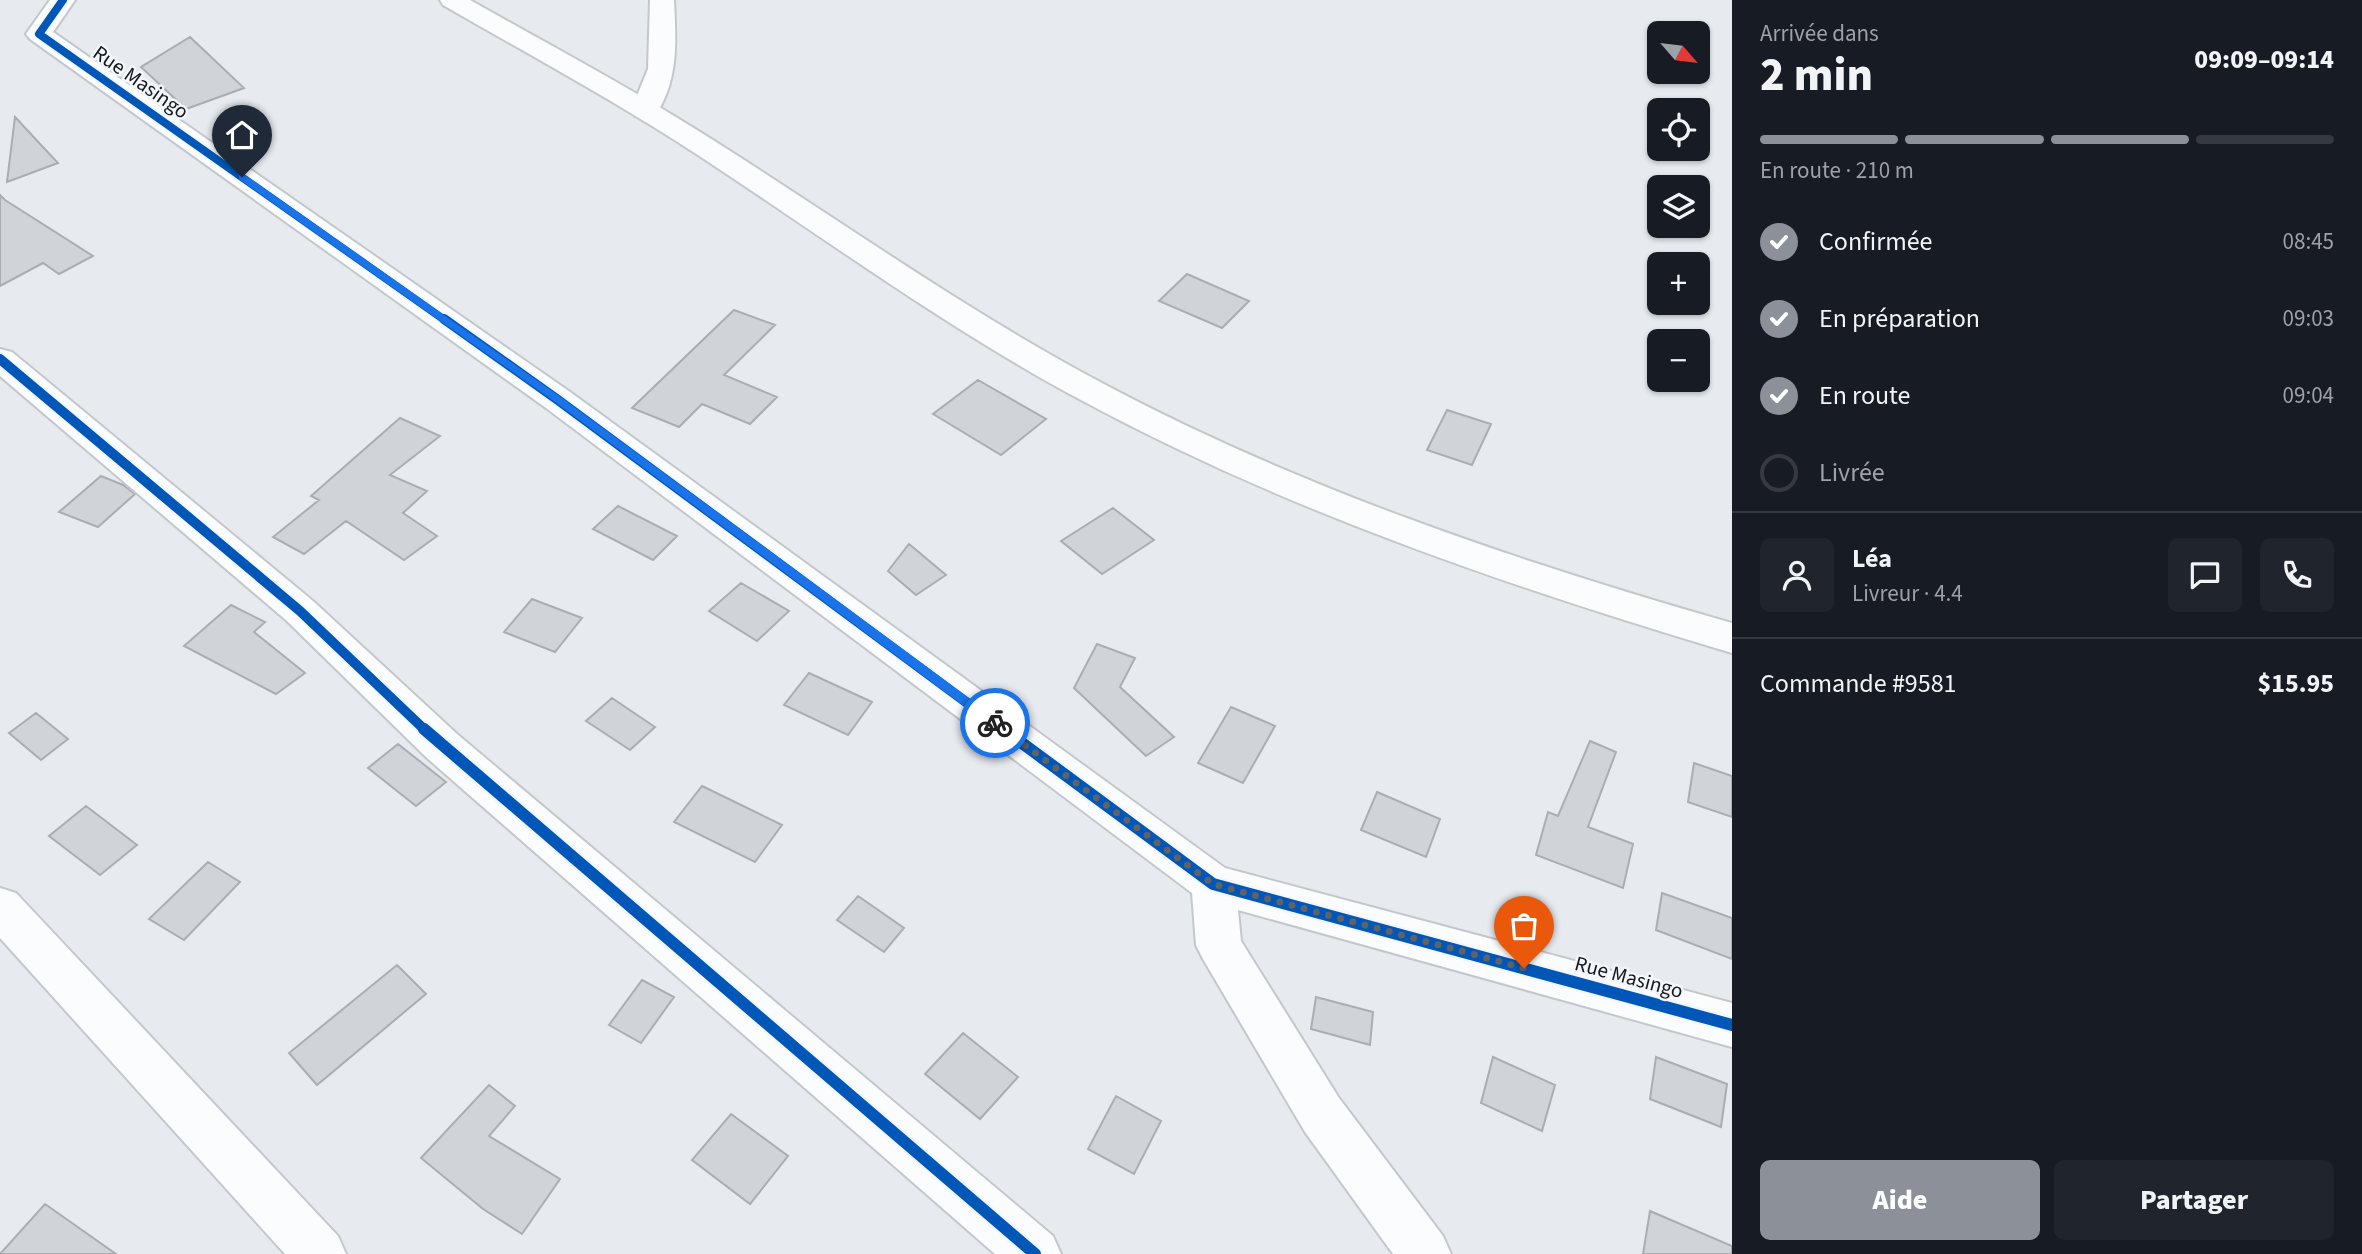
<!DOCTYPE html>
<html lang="fr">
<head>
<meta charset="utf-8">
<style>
  body { margin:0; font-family:"Source Sans 3",sans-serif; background:#20242c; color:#f1f3f6; height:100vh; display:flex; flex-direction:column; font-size:26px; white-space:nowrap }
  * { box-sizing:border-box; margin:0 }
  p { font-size:23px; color:#9ea1a6 }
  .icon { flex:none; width:38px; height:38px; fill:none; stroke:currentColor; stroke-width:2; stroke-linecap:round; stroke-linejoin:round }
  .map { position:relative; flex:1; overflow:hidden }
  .drawer { display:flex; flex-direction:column; background:#171b24; width:630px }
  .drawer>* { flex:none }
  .needle { width:46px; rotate:118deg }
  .buttons { position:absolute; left:1647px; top:21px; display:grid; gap:14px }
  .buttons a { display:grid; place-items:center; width:63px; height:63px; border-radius:10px; background:#171b24; box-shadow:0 2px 5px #0004; font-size:35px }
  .pin { position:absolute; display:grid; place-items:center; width:60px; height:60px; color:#fff; margin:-72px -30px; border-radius:50% 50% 50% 0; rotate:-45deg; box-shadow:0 0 7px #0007 }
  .pin .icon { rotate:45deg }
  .courier { position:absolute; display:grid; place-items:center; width:70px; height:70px; margin:-35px; border:5px solid #1a73e8; border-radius:50%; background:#fff; color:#222; box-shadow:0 2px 9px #0007 }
  .headline em { font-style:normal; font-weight:800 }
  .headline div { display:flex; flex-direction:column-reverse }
  .headline { display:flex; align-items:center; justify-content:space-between; height:119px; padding:0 28px }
  h1 { font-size:46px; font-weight:800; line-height:52px }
  .bar { display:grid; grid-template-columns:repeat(4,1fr); gap:10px 7px; align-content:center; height:84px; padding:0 28px }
  .bar i { height:9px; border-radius:5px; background:#363941 }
  .bar .on { background:#8c9099 }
  .bar p { grid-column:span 4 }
  .line { display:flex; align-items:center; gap:18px; padding:0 28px; border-top:2px solid #363941 }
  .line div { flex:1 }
  .round { display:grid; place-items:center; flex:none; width:74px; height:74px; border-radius:10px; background:#20242c }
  ol { padding:0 28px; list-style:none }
  li { display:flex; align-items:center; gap:21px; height:77px }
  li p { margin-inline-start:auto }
  li .icon { padding:7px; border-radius:50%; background:#8c9099; color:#fff; stroke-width:4 }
  li:last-child { color:#9ea1a6 }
  li i { width:38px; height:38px; border:4px solid #363941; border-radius:50% }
  .action { display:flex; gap:14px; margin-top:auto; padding:14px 28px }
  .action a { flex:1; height:80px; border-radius:10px; background:#8c9099; color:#fff; font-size:28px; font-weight:800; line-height:80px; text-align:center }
  .action a+a { background:#20242c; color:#f1f3f6 }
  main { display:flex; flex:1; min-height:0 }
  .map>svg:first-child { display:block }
  .building { fill:#d0d3d7; stroke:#aaadb1; stroke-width:2 }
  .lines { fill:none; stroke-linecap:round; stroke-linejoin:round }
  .minor-casing { stroke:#c4c7cb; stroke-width:4 }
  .major-casing { stroke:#c4c7cb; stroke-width:4 }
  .minor { fill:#fbfcfd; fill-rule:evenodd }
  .major { fill:#fbfcfd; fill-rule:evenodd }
  .cycleway-far2-casing { stroke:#f3f7fd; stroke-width:11 }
  .cycleway-far1-casing { stroke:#f3f7fd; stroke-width:14 }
  .cycleway-casing { stroke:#f3f7fd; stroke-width:17 }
  .cycleway-far2 { stroke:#0057b8; stroke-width:8 }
  .cycleway-far1 { stroke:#0057b8; stroke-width:10 }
  .cycleway { stroke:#0057b8; stroke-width:12 }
  .route { fill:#1a73e8 }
  .done { stroke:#5f6266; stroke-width:7; stroke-dasharray:0 12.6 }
  .labels { text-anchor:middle; stroke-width:5; stroke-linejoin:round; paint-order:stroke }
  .street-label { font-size:21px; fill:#16191c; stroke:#f3f7fd }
</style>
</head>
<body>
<main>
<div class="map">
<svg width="1732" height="1254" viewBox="0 0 1732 1254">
  <rect width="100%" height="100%" fill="#e7ebf0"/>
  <path class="building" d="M190,37L244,88L186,109L141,67Z
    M15,117L58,163L7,182Z
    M0,195L5,200L93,256L59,274L43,263L0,286Z
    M1187,274L1249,301L1222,328L1159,301Z
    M734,310L775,325L724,375L777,397L750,424L702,404L679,427L632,408Z
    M978,380L1046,419L1001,455L933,414Z
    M1447,410L1491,424L1472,465L1427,450Z
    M400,418L440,436L390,475L427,491L403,513L437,536L404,560L346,521L304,554L273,537L319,500L311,496Z
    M101,476L123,485L135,494L98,527L59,512Z
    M618,506L677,536L653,560L593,529Z
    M1113,508L1154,540L1102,574L1061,541Z
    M909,544L946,575L916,595L888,571Z
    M741,583L789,611L757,641L709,611Z
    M532,599L582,618L555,652L504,632Z
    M231,605L265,622L254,632L305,673L276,694L184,646Z
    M1097,644L1135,658L1120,687L1174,737L1146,756L1074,688Z
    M809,673L872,702L848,735L784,705Z
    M612,698L655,727L630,750L586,721Z
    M1231,707L1275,726L1243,783L1198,763Z
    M36,713L68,739L41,760L9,733Z
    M1590,741L1616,752L1588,827L1633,844L1623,888L1536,855L1548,812L1558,816Z
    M398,744L446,782L416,806L368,768Z
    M1694,763L1732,776V817L1688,802Z
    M702,786L782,825L755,862L674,822Z
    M1377,792L1440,819L1426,857L1361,830Z
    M86,806L137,845L100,875L49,836Z
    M208,862L240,882L184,940L149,919Z
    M1662,893L1732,918V959L1656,930Z
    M858,896L904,928L884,952L837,920Z
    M397,965L426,994L317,1085L289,1053Z
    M642,980L674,997L641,1043L609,1025Z
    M1316,997L1373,1012L1370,1045L1311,1029Z
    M963,1033L1018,1077L980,1119L925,1074Z
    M1493,1057L1555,1085L1542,1131L1481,1103Z
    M1656,1057L1727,1084L1721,1127L1650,1099Z
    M489,1085L515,1106L489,1136L560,1179L522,1234L483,1209L421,1158Z
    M1116,1096L1161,1121L1134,1174L1088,1149Z
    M731,1114L788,1156L750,1204L692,1160Z
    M45,1204L116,1254H0Z
    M1650,1211L1732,1246V1254H1643Z"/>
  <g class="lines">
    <defs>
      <path id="minor" d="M50,0H75L53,32L570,392L1225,868L1732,1003V1047L1238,910L1241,941L1339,1098L1443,1236L1451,1254H1393L1305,1132L1203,959L1196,945L1192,893L546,408L30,39L26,34Z
        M650,0H674C676,41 679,80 655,116L645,118L635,116L631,110L648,69Z
        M0,349L12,352L313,601L457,734L1053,1236L1061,1254H995L427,758L287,621L0,376Z
        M0,888L16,893L338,1236L346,1254H285L0,938Z"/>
      <path id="major" d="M440,0H470C553,47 636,91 716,142C844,223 968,312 1102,383C1301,489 1516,561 1732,623V653C1508,586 1287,511 1081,400C948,329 826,239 701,157C617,102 530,55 443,5Z"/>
    </defs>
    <use href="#minor" class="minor-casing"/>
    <use href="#major" class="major-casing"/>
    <use href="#minor" class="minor"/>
    <use href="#major" class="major"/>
    <defs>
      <path id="cycleway-far2" d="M63,0L39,34L446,321"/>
      <path id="cycleway-far1" d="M444,319L558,400L1005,731
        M0,359L300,611L426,731"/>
      <path id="cycleway" d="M424,729L1035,1254
        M1003,729L1213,884L1732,1025"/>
    </defs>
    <use href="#cycleway-far2" class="cycleway-far2-casing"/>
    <use href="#cycleway-far1" class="cycleway-far1-casing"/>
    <use href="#cycleway" class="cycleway-casing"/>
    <use href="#cycleway-far2" class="cycleway-far2"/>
    <use href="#cycleway-far1" class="cycleway-far1"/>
    <use href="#cycleway" class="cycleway"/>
  </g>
  <path class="route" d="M239,175H245L562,398L999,720V726H991L555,402L239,179Z"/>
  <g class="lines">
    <path class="done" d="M995,723L1213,884L1524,968"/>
  </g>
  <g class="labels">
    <g class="street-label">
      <text transform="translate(141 82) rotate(35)" y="7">Rue Masingo</text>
      <text transform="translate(1629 977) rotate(15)" y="7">Rue Masingo</text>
    </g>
  </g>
</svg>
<div class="buttons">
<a><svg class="needle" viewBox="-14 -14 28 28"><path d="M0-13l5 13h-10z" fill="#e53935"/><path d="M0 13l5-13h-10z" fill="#9ea1a6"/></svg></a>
<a><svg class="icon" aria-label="locate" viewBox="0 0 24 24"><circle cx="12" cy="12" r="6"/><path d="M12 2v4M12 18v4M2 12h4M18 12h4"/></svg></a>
<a><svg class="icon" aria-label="layers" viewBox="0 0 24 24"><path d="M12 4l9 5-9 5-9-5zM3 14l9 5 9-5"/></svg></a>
<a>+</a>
<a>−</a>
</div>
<div class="pin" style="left:1524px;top:968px;background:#ea580c"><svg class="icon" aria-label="bag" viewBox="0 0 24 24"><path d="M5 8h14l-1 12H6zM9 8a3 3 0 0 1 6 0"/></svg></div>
<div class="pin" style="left:242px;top:177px;background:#1f2937"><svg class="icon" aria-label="home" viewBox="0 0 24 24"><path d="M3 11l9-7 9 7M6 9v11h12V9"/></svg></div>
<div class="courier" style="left:995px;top:723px"><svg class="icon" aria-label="bike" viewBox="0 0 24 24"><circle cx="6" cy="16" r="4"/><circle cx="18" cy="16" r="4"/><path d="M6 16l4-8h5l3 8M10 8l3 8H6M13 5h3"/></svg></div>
</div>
<section class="drawer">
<div class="headline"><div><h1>2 min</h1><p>Arrivée dans</p></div><em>09:09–09:14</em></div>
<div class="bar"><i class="on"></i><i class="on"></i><i class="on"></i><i></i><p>En route · 210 m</p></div>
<ol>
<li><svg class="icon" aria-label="check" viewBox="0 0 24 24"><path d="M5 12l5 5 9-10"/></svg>Confirmée<p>08:45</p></li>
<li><svg class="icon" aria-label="check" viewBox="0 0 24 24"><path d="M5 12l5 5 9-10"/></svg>En préparation<p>09:03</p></li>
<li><svg class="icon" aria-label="check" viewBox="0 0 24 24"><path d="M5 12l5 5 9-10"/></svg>En route<p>09:04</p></li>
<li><i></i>Livrée</li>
</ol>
<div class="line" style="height:126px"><a class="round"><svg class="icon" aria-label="person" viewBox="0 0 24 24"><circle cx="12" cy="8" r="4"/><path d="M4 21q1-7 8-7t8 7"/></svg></a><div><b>Léa</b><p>Livreur · 4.4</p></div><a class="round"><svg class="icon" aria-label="chat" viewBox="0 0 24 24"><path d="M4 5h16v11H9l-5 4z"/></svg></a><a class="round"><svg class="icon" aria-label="phone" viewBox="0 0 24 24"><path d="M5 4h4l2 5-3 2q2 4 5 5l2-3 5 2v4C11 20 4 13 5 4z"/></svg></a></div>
<div class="line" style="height:91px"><div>Commande #9581</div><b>$15.95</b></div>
<div class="action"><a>Aide</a><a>Partager</a></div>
</section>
</main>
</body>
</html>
